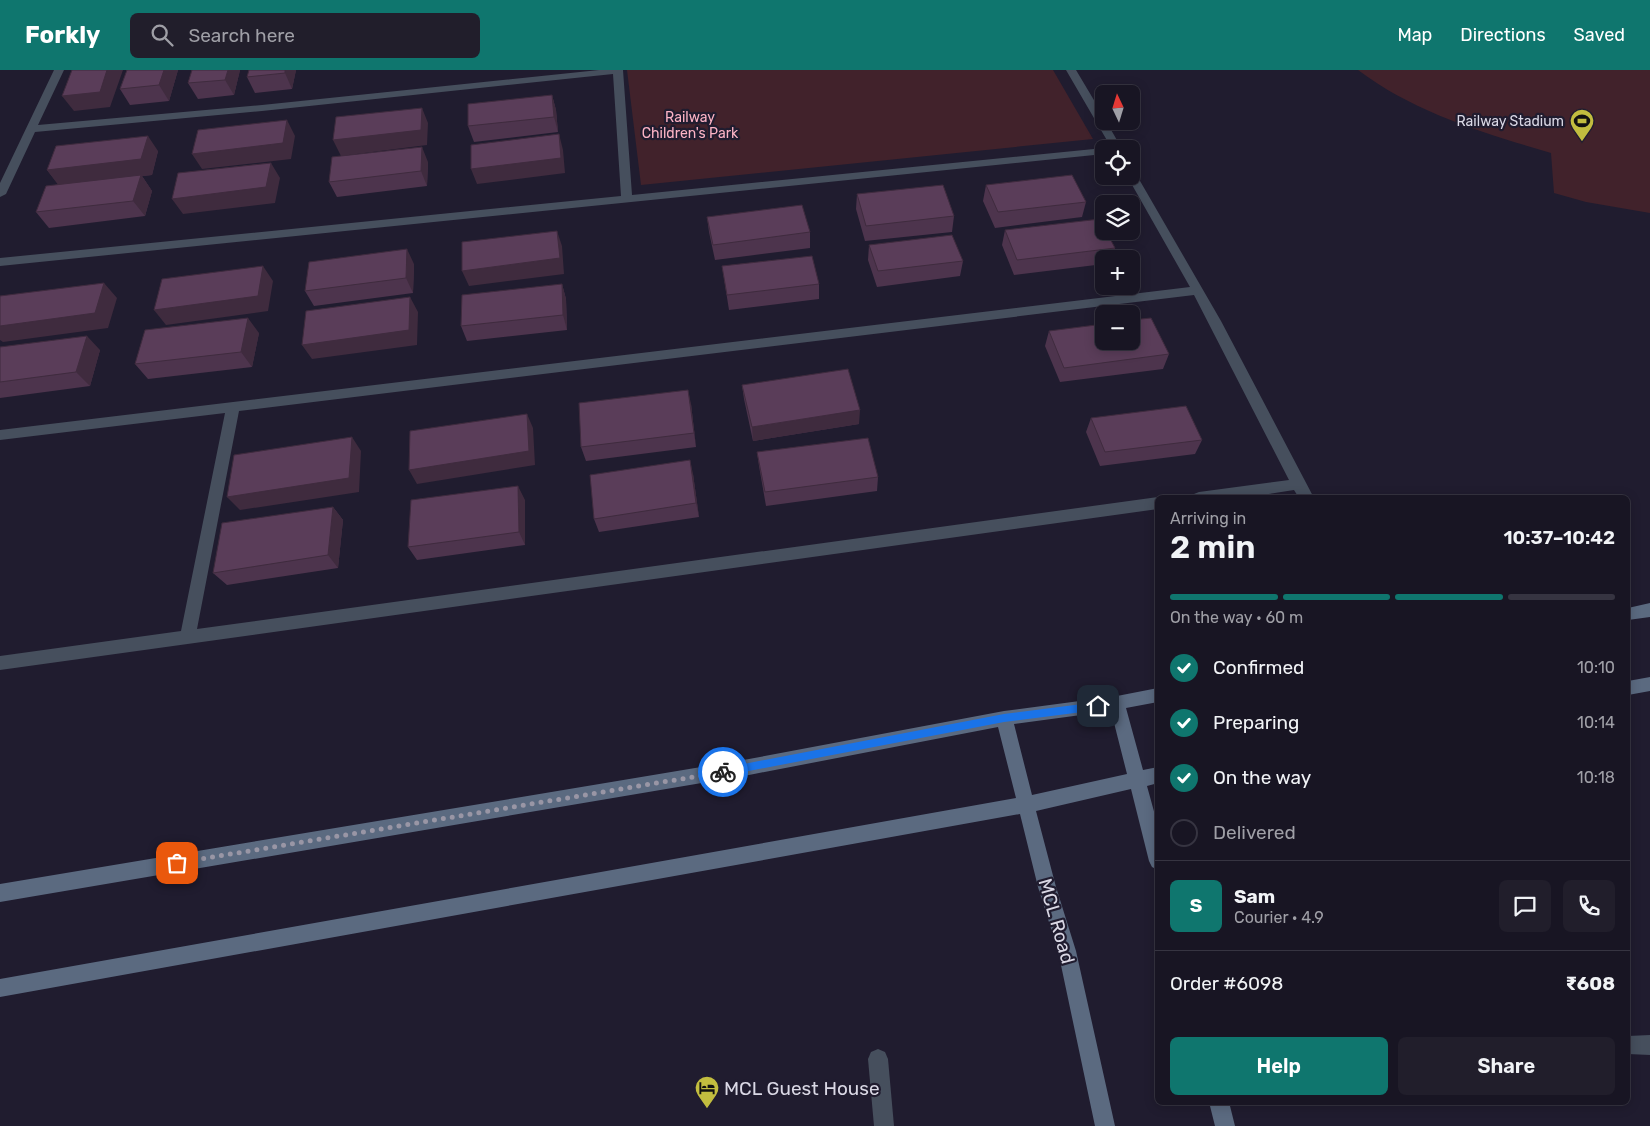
<!DOCTYPE html>
<html lang="en">
<head>
<meta charset="utf-8">
<style>
  body { margin:0; font-family:Rubik,sans-serif; background:#211e2b; color:#f1f3f6; height:100vh; display:flex; flex-direction:column; font-size:19px; white-space:nowrap }
  * { box-sizing:border-box; margin:0 }
  p { font-size:16px; color:#9f9fa6 }
  .icon { flex:none; width:28px; height:28px; fill:none; stroke:currentColor; stroke-width:2; stroke-linecap:round; stroke-linejoin:round }
  .map { position:relative; flex:1; overflow:hidden }
  .details { position:absolute; left:1155px; top:425px; width:475px; height:610px; display:flex; flex-direction:column; background:#181523; border-radius:8px; box-shadow:0 2px 12px #0003,0 0 0 1px #363441 }
  .details>* { flex:none }
  .needle { width:32px; rotate:356deg }
  .controls { position:absolute; left:1095px; top:15px; display:grid; gap:10px }
  .controls a { display:grid; place-items:center; width:45px; height:45px; border-radius:8px; background:#181523; box-shadow:0 2px 12px #0003,0 0 0 1px #363441; font-size:25px }
  .pin { position:absolute; display:grid; place-items:center; width:42px; height:42px; color:#fff; margin:-21px; border-radius:10px; box-shadow:0 2px 8px #0006 }
  .courier { position:absolute; display:grid; place-items:center; width:50px; height:50px; margin:-25px; border:4px solid #1a73e8; border-radius:50%; background:#fff; color:#222; box-shadow:0 1px 6px #0007 }
  .overview em { font-style:normal; font-weight:600 }
  .overview div { display:flex; flex-direction:column-reverse }
  .overview { display:flex; align-items:center; justify-content:space-between; height:85px; padding:0 15px }
  h1 { font-size:32px; font-weight:600; line-height:38px }
  .bar { display:grid; grid-template-columns:repeat(4,1fr); gap:8px 5px; align-content:center; height:60px; padding:0 15px }
  .bar i { height:6px; border-radius:4px; background:#363441 }
  .bar .active { background:#0f766e }
  .bar p { grid-column:span 4 }
  .line { display:flex; align-items:center; gap:12px; padding:0 15px; border-top:1px solid #363441 }
  .line div { flex:1 }
  .round { display:grid; place-items:center; flex:none; width:52px; height:52px; border-radius:8px; background:#211e2b }
  ol { padding:0 15px; list-style:none }
  li { display:flex; align-items:center; gap:15px; height:55px }
  li p { margin-inline-start:auto }
  li .icon { padding:5px; border-radius:50%; background:#0f766e; color:#fff; stroke-width:4 }
  li:last-child { color:#9f9fa6 }
  li i { width:28px; height:28px; border:2px solid #363441; border-radius:50% }
  .action { display:flex; gap:10px; margin-top:auto; padding:10px 15px }
  .action a { flex:1; height:58px; border-radius:8px; background:#0f766e; color:#fff; font-size:20px; font-weight:600; line-height:58px; text-align:center }
  .action a+a { background:#211e2b; color:#f1f3f6 }
  header { display:flex; align-items:center; gap:30px; box-sizing:border-box; height:70px; padding:0 25px; background:#0f766e; color:#fff }
  header strong { font-size:24px }
  nav { display:flex; gap:28px; margin-inline-start:auto; font-size:18px }
  .search { width:350px; height:45px; background:#211e2b; display:flex; align-items:center; gap:12px; box-sizing:border-box; padding:0 18px; border-radius:8px; color:#9f9fa6; font-size:19px }
  .map>svg:first-child { display:block }
  .green { fill:#41222b }
  .lines { fill:none; stroke-linecap:round; stroke-linejoin:round }
  .lane { fill:#464f5d; fill-rule:evenodd }
  .street { fill:#464f5d; fill-rule:evenodd }
  .secondary { fill:#5b6a80; fill-rule:evenodd }
  .wall { fill:#4d344d }
  .shaded-wall { fill:#3f2b3e }
  .building { fill:#5a3d59; stroke:#3f2b3e }
  .route { fill:#1a73e8 }
  .done { stroke:#9996a5; stroke-width:5; stroke-dasharray:0 9 }
  .labels { text-anchor:middle; stroke-width:4.5; stroke-linejoin:round; paint-order:stroke }
  .far-park-label { font-size:14px; fill:#fcb3c5; stroke:#201c2f }
  .far-poi-label { font-size:14px; fill:#dad8e5; stroke:#201c2f; text-anchor:end }
  .near-street-label { font-size:19px; fill:#dad8e5; stroke:#201c2f }
  .near-poi-label { font-size:19px; fill:#dad8e5; stroke:#201c2f; text-anchor:start }
</style>
</head>
<body>
<header>
<strong>Forkly</strong>
<div class="search"><svg class="icon" aria-label="search" viewBox="0 0 24 24"><circle cx="10" cy="10" r="6"/><path d="M15 15l6 6"/></svg>Search here</div>
<nav><a>Map</a><a>Directions</a><a>Saved</a></nav>
</header>
<div class="map">
<svg width="1650" height="1056" viewBox="0 0 1650 1056">
  <rect width="100%" height="100%" fill="#201c2f"/>
  <path class="green" d="M627,0H1053L1093,69L641,115Z
    M1358,0H1650V143L1586,132L1554,123L1551,83C1484,63 1415,43 1358,0Z"/>
  <g class="lines">
    <path class="lane" d="M878,979L885,982L888,989L894,1056H874L868,989L871,982Z"/>
    <path class="street" d="M54,0H64L38,55L262,35L599,0H623L632,125L1104,78L1108,79H1104V84L0,196V188L621,126L613,4L262,41L35,62L6,124L0,127V113Z
      M1066,0H1076L1104,47V51H1106L1122,79H1112Z
      M1131,101L1136,104L1221,251L1314,428H1299L1294,420L1242,428H1192L1194,424L1199,422L1289,410L1194,225L239,341L197,559L1158,427V439L0,600V586L181,561L225,343L0,370V360L1190,217L1127,106H1131Z
      M1650,965V985L1628,984V966Z"/>
    <path class="secondary" d="M1650,533V547L1628,550V538Z
      M1650,607V621L1628,625V611Z
      M1158,618V632L1126,638L1143,700L1158,697V713L1147,716L1158,756V800L1152,797L1149,791L1131,719L1036,741L1056,817L1076,881L1115,1056H1095L1058,881L1038,817L1020,744L0,927V909L1016,728L998,657L749,705L0,832V814L749,689L1004,641L1117,626ZM1111,641L1127,704L1032,725L1014,654Z
      M1209,1032H1229L1235,1056H1215Z"/>
  </g>
  <path class="wall" d="M127,0H178L169,31L130,35L120,19Z
    M192,0H240L234,25L198,29L188,13Z
    M296,0L292,19L255,23L247,7Z
    M552,25L556,40L558,62L474,72L468,56Z
    M158,81L152,105L142,106L152,121L145,146L49,158L36,142L59,115L47,100Z
    M428,92L427,116L337,127L329,112Z
    M986,115L1086,132L1082,147L995,158L983,131Z
    M857,124L954,146L952,162L865,171L856,139Z
    M707,147L810,162V178L715,190L709,162Z
    M1005,160L1115,178L1112,189H1104V194L1014,205L1002,175Z
    M869,175L963,191L960,206L877,217L868,190Z
    M414,194L413,223L314,236L305,221Z
    M722,196L819,214V229L729,240Z
    M562,214L566,229L567,260L467,271L461,256Z
    M1049,261L1169,284L1163,299L1060,312L1045,276Z
    M259,263L252,297L148,309L135,294Z
    M0,277L100,280L90,316L0,328Z
    M742,315L859,354L753,371L744,329Z
    M691,334L696,377L586,391L581,377Z
    M1091,348L1202,370L1195,384L1100,396L1086,362Z
    M757,382L878,407L877,421L766,436L759,396Z
    M693,404L699,447L599,462L594,449Z
    M525,430V475L417,490L408,477Z
    M333,437L343,450L338,498L227,515L213,503Z"/>
  <path class="shaded-wall" d="M107,0H123L110,37L74,41L62,26Z
    M164,0H178L169,31L159,15Z
    M228,0H240L234,25L225,10Z
    M285,0H296L292,19L285,3Z
    M552,25L556,40L558,62L554,47Z
    M422,38L428,53L427,75L341,86L333,70Z
    M287,50L295,66L291,89L202,99L192,84Z
    M559,64L563,80L565,103L477,114L471,99Z
    M148,66L158,81L152,105L142,106L152,121L145,146L133,131L59,116L47,100Z
    M422,77L428,92L427,116L421,101Z
    M271,93L280,108L275,133L183,144L172,129Z
    M557,161L562,176L564,204L469,216L462,201Z
    M407,179L414,194L413,223L406,208Z
    M263,196L273,211L268,241L166,255L154,240Z
    M104,213L117,228L108,258L3,272L0,270V256Z
    M562,214L566,229L567,260L563,245Z
    M410,227L418,242L417,275L312,289L302,275Z
    M248,248L259,263L252,297L241,282Z
    M87,266L100,280L90,316L76,302Z
    M688,320L691,334L696,377L694,363Z
    M860,340L859,354L753,371L752,357Z
    M527,344L533,358L535,395L417,414L409,400Z
    M352,367L361,381L359,422L240,440L227,427Z
    M690,390L693,404L699,447L696,433Z
    M518,416L525,430V475L519,462Z
    M333,437L343,450L338,498L328,485Z"/>
  <path class="building" d="M72,0H107L100,22L62,26Z
    M127,0H164L159,15L120,19Z
    M192,0H228L225,10L188,13Z
    M249,0H285V3L247,7Z
    M552,25L554,47L468,56V34Z
    M422,38L421,60L333,70L336,47Z
    M287,50L283,73L192,84L198,60Z
    M559,64L561,88L471,99V75Z
    M148,66L141,89L47,100L56,76Z
    M422,77L421,101L329,112L332,87Z
    M271,93L266,117L172,129L178,103Z
    M141,105L133,131L36,142L46,116Z
    M1072,105L1086,132L998,142L986,115Z
    M943,115L954,146L866,156L857,124Z
    M802,135L810,162L713,175L707,147Z
    M1100,149L1104,157V161H1106L1115,178L1017,190L1005,160Z
    M557,161L560,188L462,201V172Z
    M952,165L963,191L878,201L869,175Z
    M407,179L406,208L305,221L309,192Z
    M812,186L819,214L727,225L722,196Z
    M263,196L258,226L154,240L162,209Z
    M104,213L95,243L0,256V226Z
    M562,214L563,245L461,256L462,225Z
    M410,227L409,260L302,275L306,241Z
    M248,248L241,282L135,294L145,260Z
    M1151,248L1169,284L1064,298L1049,261L1104,254V271H1131V250Z
    M87,266L76,302L0,312V277Z
    M848,299L860,340L752,357L742,315Z
    M688,320L694,363L581,377L579,333Z
    M1186,336L1202,370L1105,382L1091,348Z
    M527,344L529,381L409,400L410,361Z
    M352,367L349,408L227,427L234,385Z
    M868,368L878,407L765,422L757,382Z
    M690,390L696,433L594,449L590,405Z
    M518,416L519,462L408,477L411,430Z
    M333,437L328,485L213,503L222,453Z"/>
  <path class="route" d="M1098,632L1103,636L1098,640L1004,652L723,706L718,702L723,698L1004,644Z"/>
  <g class="lines">
    <path class="done" d="M177,793L723,702"/>
  </g>
  <defs>
    <symbol id="stadium-pin" viewBox="-11 -11 22 30"><path d="M0 17L-7.5 6A9.5 9.5 0 1 1 7.5 6Z" fill="#c2bd3f" stroke="#201c2f"/><path d="M0-5a6.5 5 0 1 0 0 10a6.5 5 0 1 0 0-10ZM-3.5-1.8h7v3.6h-7Z" fill="#111"/></symbol>
    <symbol id="hotel-pin" viewBox="-11 -11 22 30"><path d="M0 17L-7.5 6A9.5 9.5 0 1 1 7.5 6Z" fill="#c2bd3f" stroke="#201c2f"/><path d="M-6-4.5h1.5V1H6V5H4.5V3h-9V5H-6ZM-4 0a1.8 1.8 0 1 1 3.6 0ZM.5 0V-2.5h3Q6-2.5 6 0Z" fill="#111"/></symbol>
  </defs>
  <g fill-rule="evenodd">
    <use href="#stadium-pin" x="1568" y="37" width="28" height="38"/>
    <use href="#hotel-pin" x="693" y="1004" width="28" height="38"/>
  </g>
  <g class="labels">
    <g class="far-park-label">
      <text x="690" y="52">Railway<tspan x="690" dy="16">Children's Park</tspan></text>
    </g>
    <g class="far-poi-label">
      <text x="1564" y="56">Railway Stadium</text>
    </g>
    <g class="near-street-label">
      <text transform="translate(1057 851) rotate(74)" y="7">MCL Road</text>
    </g>
    <g class="near-poi-label">
      <text x="724" y="1025">MCL Guest House</text>
    </g>
  </g>
</svg>
<div class="controls">
<a><svg class="needle" viewBox="-14 -14 28 28"><path d="M0-13l5 13h-10z" fill="#e53935"/><path d="M0 13l5-13h-10z" fill="#9f9fa6"/></svg></a>
<a><svg class="icon" aria-label="locate" viewBox="0 0 24 24"><circle cx="12" cy="12" r="6"/><path d="M12 2v4M12 18v4M2 12h4M18 12h4"/></svg></a>
<a><svg class="icon" aria-label="layers" viewBox="0 0 24 24"><path d="M12 4l9 5-9 5-9-5zM3 14l9 5 9-5"/></svg></a>
<a>+</a>
<a>−</a>
</div>
<div class="pin" style="left:177px;top:793px;background:#ea580c"><svg class="icon" aria-label="bag" viewBox="0 0 24 24"><path d="M5 8h14l-1 12H6zM9 8a3 3 0 0 1 6 0"/></svg></div>
<div class="pin" style="left:1098px;top:636px;background:#1f2937"><svg class="icon" aria-label="home" viewBox="0 0 24 24"><path d="M3 11l9-7 9 7M6 9v11h12V9"/></svg></div>
<div class="courier" style="left:723px;top:702px"><svg class="icon" aria-label="bike" viewBox="0 0 24 24"><circle cx="6" cy="16" r="4"/><circle cx="18" cy="16" r="4"/><path d="M6 16l4-8h5l3 8M10 8l3 8H6M13 5h3"/></svg></div>
<section class="details">
<div class="overview"><div><h1>2 min</h1><p>Arriving in</p></div><em>10:37–10:42</em></div>
<div class="bar"><i class="active"></i><i class="active"></i><i class="active"></i><i></i><p>On the way · 60 m</p></div>
<ol>
<li><svg class="icon" aria-label="check" viewBox="0 0 24 24"><path d="M5 12l5 5 9-10"/></svg>Confirmed<p>10:10</p></li>
<li><svg class="icon" aria-label="check" viewBox="0 0 24 24"><path d="M5 12l5 5 9-10"/></svg>Preparing<p>10:14</p></li>
<li><svg class="icon" aria-label="check" viewBox="0 0 24 24"><path d="M5 12l5 5 9-10"/></svg>On the way<p>10:18</p></li>
<li><i></i>Delivered</li>
</ol>
<div class="line" style="height:90px"><b class="round" style="background:#0f766e;color:#fff">S</b><div><b>Sam</b><p>Courier · 4.9</p></div><a class="round"><svg class="icon" aria-label="chat" viewBox="0 0 24 24"><path d="M4 5h16v11H9l-5 4z"/></svg></a><a class="round"><svg class="icon" aria-label="phone" viewBox="0 0 24 24"><path d="M5 4h4l2 5-3 2q2 4 5 5l2-3 5 2v4C11 20 4 13 5 4z"/></svg></a></div>
<div class="line" style="height:65px"><div>Order #6098</div><b>₹608</b></div>
<div class="action"><a>Help</a><a>Share</a></div>
</section>
</div>
</body>
</html>
